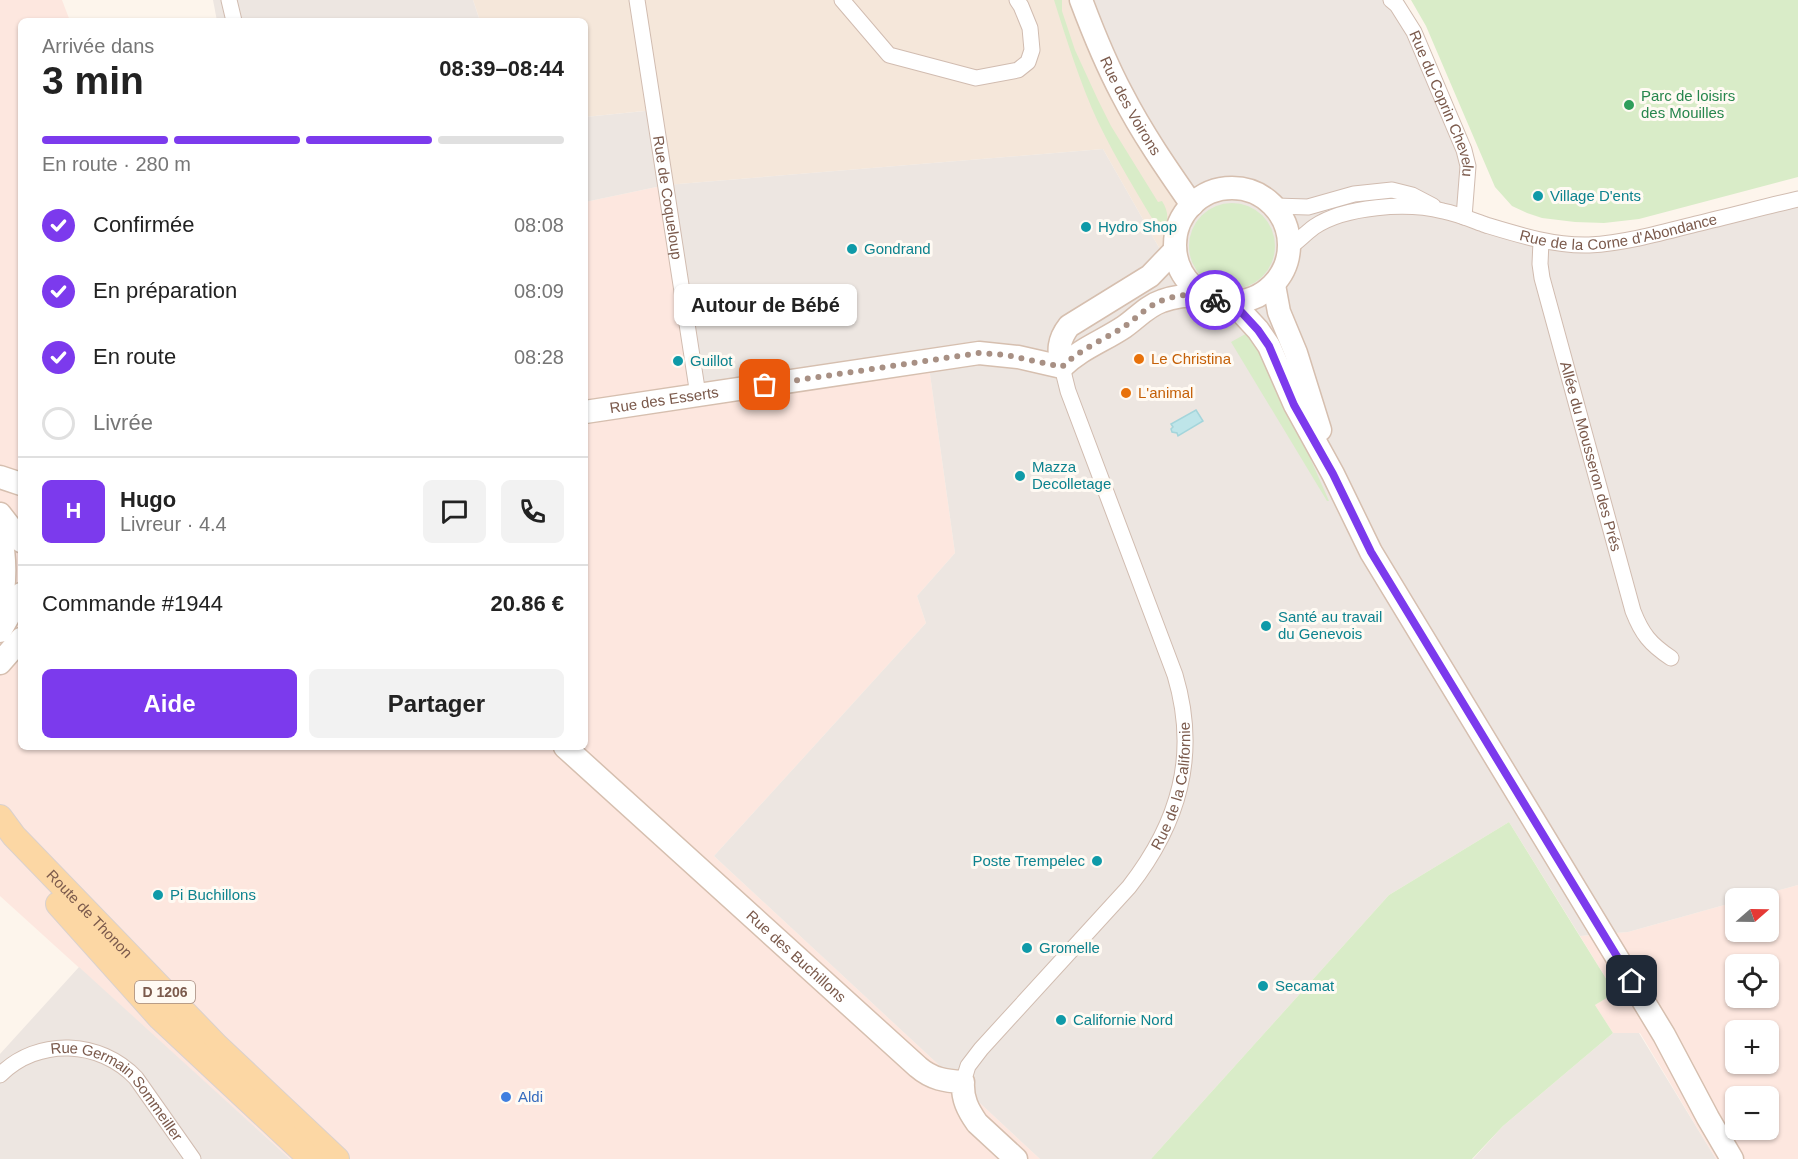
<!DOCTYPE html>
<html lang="fr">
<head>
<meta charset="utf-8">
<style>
  body { margin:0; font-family:Arial,sans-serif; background:#f2f2f2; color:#222; height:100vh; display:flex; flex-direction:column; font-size:22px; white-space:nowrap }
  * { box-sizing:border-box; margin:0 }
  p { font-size:20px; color:#767676 }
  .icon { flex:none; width:33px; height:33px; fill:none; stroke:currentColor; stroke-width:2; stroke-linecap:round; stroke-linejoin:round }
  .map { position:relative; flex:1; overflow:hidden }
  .details { position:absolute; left:18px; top:18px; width:570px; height:732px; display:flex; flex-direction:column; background:#fff; border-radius:9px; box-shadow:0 2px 4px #0004 }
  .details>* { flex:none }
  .needle { width:39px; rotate:70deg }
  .controls { position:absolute; left:1725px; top:888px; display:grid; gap:12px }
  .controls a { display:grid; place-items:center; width:54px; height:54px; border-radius:9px; background:#fff; box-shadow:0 2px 4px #0004; font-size:30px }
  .pin { position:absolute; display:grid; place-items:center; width:51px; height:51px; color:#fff; margin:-26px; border-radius:12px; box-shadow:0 3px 9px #0006 }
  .courier { position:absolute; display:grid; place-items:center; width:60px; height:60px; margin:-30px; border:4px solid #7c3aed; border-radius:50%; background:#fff; color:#222; box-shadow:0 2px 8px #0007 }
  .bubble { position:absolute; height:42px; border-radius:9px; background:#fff; box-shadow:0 2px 4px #0004; font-size:20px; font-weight:600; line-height:42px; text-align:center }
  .headline em { font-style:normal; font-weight:600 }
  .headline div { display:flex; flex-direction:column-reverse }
  .headline { display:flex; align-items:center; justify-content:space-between; height:102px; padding:0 24px }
  h1 { font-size:39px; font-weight:600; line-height:45px }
  .bar { display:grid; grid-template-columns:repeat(4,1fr); gap:9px 6px; align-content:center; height:72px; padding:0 24px }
  .bar i { height:8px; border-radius:4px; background:#e0e0e0 }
  .bar .active { background:#7c3aed }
  .bar p { grid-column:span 4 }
  .line { display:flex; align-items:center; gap:15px; padding:0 24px; border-top:2px solid #e0e0e0 }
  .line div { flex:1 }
  .round { display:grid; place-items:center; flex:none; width:63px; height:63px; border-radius:9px; background:#f2f2f2 }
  ol { padding:0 24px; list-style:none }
  li { display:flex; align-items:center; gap:18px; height:66px }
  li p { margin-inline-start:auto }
  li .icon { padding:6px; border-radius:50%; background:#7c3aed; color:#fff; stroke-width:4 }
  li:last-child { color:#767676 }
  li i { width:33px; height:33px; border:3px solid #e0e0e0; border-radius:50% }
  .cta { display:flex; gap:12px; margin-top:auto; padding:12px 24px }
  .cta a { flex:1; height:69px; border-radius:9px; background:#7c3aed; color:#fff; font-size:24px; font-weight:600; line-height:69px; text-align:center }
  .cta a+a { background:#f2f2f2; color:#222 }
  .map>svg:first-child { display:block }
  .residential { fill:#f5e7da }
  .commercial { fill:#fde7df; fill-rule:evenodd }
  .industrial { fill:#ede6e1 }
  .green { fill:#d9ecc8 }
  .water { fill:#bee5e9; stroke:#a4d5db; stroke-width:1.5 }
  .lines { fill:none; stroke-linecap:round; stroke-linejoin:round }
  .street-casing { stroke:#d1bcb0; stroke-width:17 }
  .secondary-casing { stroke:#d6bfaf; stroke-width:25 }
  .primary-casing { stroke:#dad1cd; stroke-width:26 }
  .street { stroke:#fff; stroke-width:15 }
  .secondary { stroke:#fff; stroke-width:22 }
  .primary { stroke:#fcd7a4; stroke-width:24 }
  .done { stroke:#a89084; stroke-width:6; stroke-dasharray:0 10.8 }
  .route { stroke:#7c3aed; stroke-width:8 }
  .leisure-dot { fill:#2e9e5b; stroke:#fffaf3; stroke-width:2 }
  .culture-dot { fill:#0f9aa8; stroke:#fffaf3; stroke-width:2 }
  .food-dot { fill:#e8710a; stroke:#fffaf3; stroke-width:2 }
  .shop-dot { fill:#3f7fe0; stroke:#fffaf3; stroke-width:2 }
  .labels { text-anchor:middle; stroke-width:6; stroke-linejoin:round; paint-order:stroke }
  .shield { fill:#fffaf3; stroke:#a38a7e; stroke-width:1.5 }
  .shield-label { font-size:14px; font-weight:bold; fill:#7b5a4c }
  .leisure-label { font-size:15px; fill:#27864d; stroke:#fffaf3; text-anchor:start }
  .street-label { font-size:15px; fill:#7b5a4c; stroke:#fffaf3 }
  .culture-label { font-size:15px; fill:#0d838f; stroke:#fffaf3; text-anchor:start }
  .food-label { font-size:15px; fill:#c56008; stroke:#fffaf3; text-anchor:start }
  .shop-label { font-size:15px; fill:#366cbe; stroke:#fffaf3; text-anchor:start }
</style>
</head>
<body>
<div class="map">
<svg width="1798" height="1159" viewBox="0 0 1798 1159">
  <rect width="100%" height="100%" fill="#fdf5ec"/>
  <path class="residential" d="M473,0H1079L1185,197L1161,251L1103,149L666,185L654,110L585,117V21H480Z"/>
  <path class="commercial" d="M0,0H62L70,21H21V747H585V202L666,185L928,360L955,553L917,596L926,623L714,856L1040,1159H290L0,896Z
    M1798,885V1159H1716L1640,1033H1613L1595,1005L1615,993L1580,936L1628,932L1735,902L1736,932H1768V898H1750ZM1736,964H1768V998H1736ZM1736,1030H1768V1064H1736ZM1736,1096H1768V1130H1736Z"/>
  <path class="industrial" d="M213,0H473L480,21H217Z
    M1079,0H1390L1464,150V217L1588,245L1798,199V885L1750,898H1736L1735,902L1628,932L1580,936L1509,822L1389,895L1151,1159H1040L714,856L926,623L917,596L955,553L928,360L698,395L666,185L585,202V117L655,110L666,185L1103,149L1161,251L1185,197Z
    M79,967L290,1159H0V1054Z
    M1613,1033H1639L1716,1159H1473L1503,1126Z"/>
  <path class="green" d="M1054,0H1062V11L1075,50L1098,100L1111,126L1158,202L1162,201C1170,214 1168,221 1162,235C1140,198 1117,161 1098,122C1080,83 1067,41 1054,0Z
    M1411,0H1798V177L1639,219L1604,223L1575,222L1542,218L1527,213L1512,206L1495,187L1426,26Z
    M1189 246a43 43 0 1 1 86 0a43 43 0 1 1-86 0Z
    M1249,332L1267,360L1329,501H1327L1231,342Z
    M1509,822L1615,993L1595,1005L1613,1033L1503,1126L1472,1159H1151L1389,895Z"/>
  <path class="water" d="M1196,410L1203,421L1178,436L1177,433L1172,432L1171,429L1173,427L1171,424Z"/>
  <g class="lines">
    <defs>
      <g id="street">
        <path d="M229,0L234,21"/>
        <path id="s1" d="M637,0L698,395"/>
        <path d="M842,0L889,55L976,78L1018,70L1028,62L1032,50L1030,28L1021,6L1017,0"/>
        <path id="s2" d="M1391,0L1397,5L1414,32L1464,150L1468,166L1464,217"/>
        <path d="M1275,206L1308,207L1354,194L1392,190L1412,195L1433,206"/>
        <path id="s3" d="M1541,241L1540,264L1542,278L1633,611C1642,634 1650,644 1671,658"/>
        <path id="s4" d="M1290,247C1298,241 1306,233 1314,227C1345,206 1407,202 1443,211C1458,214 1472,220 1486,225C1519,235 1554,246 1589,245C1625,243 1661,233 1696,224C1730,216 1764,207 1798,199"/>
        <path id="s5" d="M0,1075C38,1037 100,1040 136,1078L193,1159"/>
        <path id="s6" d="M963,1082L968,1066L981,1049L1129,887C1179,823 1199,755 1175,675L1068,391L1062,367"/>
      </g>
      <g id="secondary">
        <path id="s7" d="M1081,0C1093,32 1106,64 1122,94C1142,133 1167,169 1192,205"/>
        <circle cx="1232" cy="245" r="57"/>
        <path d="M1274,285L1279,312L1296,353L1320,430"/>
        <path d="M1233,303L1258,330L1269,346L1295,405L1333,474L1371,552L1664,1035L1708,1118L1732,1159"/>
        <path d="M1062,367C1058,351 1058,340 1069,326L1150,276L1175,250"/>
        <path d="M1062,367C1080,349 1103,341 1124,327C1137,318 1147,306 1162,301C1175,296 1189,295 1203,295"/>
        <path id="s8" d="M585,412L979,353L1018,357L1062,367"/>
        <path d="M0,477L21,484"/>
        <path d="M0,514L21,541"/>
        <path d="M0,535C7,561 5,586 0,612"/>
        <path d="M0,631L21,594"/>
        <path d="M0,663L21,639"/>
        <path id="s9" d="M565,747L918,1067C932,1079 945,1081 963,1082C962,1099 968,1110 977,1123L1016,1159"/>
      </g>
      <g id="primary">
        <path id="s10" d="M0,817L14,836L217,1046L337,1159"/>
        <path d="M58,904L160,1018L311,1159"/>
      </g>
    </defs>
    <use href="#street" class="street-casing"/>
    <use href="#secondary" class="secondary-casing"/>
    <use href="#primary" class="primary-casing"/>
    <use href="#street" class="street"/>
    <use href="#secondary" class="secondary"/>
    <use href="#primary" class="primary"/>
  </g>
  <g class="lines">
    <path class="done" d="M765,385L979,353L1006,355L1062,367C1078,351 1100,341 1119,330C1131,323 1141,312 1153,305C1166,297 1187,293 1202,295C1206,296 1211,298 1215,300"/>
    <path class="route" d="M1215,300L1233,303L1258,330L1269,346L1294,405L1333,474L1371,552L1632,981"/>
  </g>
  <circle class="leisure-dot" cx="1629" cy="105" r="6"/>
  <g class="culture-dot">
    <circle cx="1538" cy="196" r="6"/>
    <circle cx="1086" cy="227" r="6"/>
    <circle cx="852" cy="249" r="6"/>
    <circle cx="678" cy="361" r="6"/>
    <circle cx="1020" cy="476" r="6"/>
    <circle cx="1266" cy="626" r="6"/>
    <circle cx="1097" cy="861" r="6"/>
    <circle cx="158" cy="895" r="6"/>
    <circle cx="1027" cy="948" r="6"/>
    <circle cx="1263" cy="986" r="6"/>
    <circle cx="1061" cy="1020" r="6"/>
  </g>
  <g class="food-dot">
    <circle cx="1139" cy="359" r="6"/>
    <circle cx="1126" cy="393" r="6"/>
  </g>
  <circle class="shop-dot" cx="506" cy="1097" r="6"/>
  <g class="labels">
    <rect class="shield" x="135" y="981" width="60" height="22" rx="4.5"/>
    <g class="shield-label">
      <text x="165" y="997">D 1206</text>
    </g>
    <g class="leisure-label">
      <text x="1641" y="101">Parc de loisirs<tspan x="1641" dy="17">des Mouilles</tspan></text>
    </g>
    <g class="street-label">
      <text dy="5" stroke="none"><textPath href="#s7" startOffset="117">Rue des Voirons</textPath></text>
      <text dy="5" stroke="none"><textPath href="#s2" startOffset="117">Rue du Coprin Chevelu</textPath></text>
      <text dy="5" stroke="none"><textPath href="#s1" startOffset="200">Rue de Coqueloup</textPath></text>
      <text dy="5" stroke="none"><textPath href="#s4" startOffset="345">Rue de la Corne d'Abondance</textPath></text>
      <text dy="5" stroke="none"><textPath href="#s8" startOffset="80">Rue des Esserts</textPath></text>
      <text dy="5" stroke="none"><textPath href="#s3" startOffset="222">Allée du Mousseron des Prés</textPath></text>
      <text dy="5" stroke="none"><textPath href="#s6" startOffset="370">Rue de la Californie</textPath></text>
      <text dy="5" stroke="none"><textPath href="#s10" startOffset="132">Route de Thonon</textPath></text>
      <text dy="5" stroke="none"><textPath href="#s9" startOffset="312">Rue des Buchillons</textPath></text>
      <text dy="5" stroke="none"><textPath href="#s5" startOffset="142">Rue Germain Sommeiller</textPath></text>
    </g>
    <g class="culture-label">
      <text x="1550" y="201">Village D'ents</text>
      <text x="1098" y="232">Hydro Shop</text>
      <text x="864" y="254">Gondrand</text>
      <text x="690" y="366">Guillot</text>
      <text x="1032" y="472">Mazza<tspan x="1032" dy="17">Decolletage</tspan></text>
      <text x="1278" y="622">Santé au travail<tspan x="1278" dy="17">du Genevois</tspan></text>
      <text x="1085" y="866" text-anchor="end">Poste Trempelec</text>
      <text x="170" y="900">Pi Buchillons</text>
      <text x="1039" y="953">Gromelle</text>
      <text x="1275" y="991">Secamat</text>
      <text x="1073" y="1025">Californie Nord</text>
    </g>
    <g class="food-label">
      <text x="1151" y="364">Le Christina</text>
      <text x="1138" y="398">L'animal</text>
    </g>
    <g class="shop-label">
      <text x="518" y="1102">Aldi</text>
    </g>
  </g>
</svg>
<div class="controls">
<a><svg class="needle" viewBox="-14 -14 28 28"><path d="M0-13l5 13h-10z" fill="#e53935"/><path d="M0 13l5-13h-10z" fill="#767676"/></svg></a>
<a><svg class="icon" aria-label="locate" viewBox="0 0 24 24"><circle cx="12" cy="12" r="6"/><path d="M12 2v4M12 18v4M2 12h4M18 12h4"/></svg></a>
<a>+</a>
<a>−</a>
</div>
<div class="pin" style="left:765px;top:385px;background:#ea580c"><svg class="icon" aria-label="bag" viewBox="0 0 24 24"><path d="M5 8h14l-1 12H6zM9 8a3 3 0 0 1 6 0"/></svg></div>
<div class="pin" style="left:1632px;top:981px;background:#1f2937"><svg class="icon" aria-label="home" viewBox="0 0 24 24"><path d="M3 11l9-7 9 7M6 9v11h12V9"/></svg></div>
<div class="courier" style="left:1215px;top:300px"><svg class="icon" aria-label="bike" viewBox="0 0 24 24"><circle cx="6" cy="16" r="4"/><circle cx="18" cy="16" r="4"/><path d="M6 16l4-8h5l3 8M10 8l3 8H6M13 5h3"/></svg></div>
<div class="bubble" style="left:674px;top:284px;width:183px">Autour de Bébé</div>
<section class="details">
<div class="headline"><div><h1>3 min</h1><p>Arrivée dans</p></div><em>08:39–08:44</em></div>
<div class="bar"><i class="active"></i><i class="active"></i><i class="active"></i><i></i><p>En route · 280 m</p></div>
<ol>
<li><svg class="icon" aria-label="check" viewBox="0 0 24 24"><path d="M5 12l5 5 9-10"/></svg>Confirmée<p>08:08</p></li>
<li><svg class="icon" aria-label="check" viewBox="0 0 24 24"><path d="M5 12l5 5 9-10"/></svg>En préparation<p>08:09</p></li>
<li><svg class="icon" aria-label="check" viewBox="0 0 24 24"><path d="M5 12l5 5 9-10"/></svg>En route<p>08:28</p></li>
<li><i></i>Livrée</li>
</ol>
<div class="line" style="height:108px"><b class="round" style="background:#7c3aed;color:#fff">H</b><div><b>Hugo</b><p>Livreur · 4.4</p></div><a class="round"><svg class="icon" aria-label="chat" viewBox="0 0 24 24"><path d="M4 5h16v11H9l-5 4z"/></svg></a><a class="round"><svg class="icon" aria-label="phone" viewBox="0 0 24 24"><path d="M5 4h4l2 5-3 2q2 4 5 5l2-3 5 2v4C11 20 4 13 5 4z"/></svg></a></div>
<div class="line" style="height:78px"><div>Commande #1944</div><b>20.86 €</b></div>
<div class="cta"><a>Aide</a><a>Partager</a></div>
</section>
</div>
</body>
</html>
